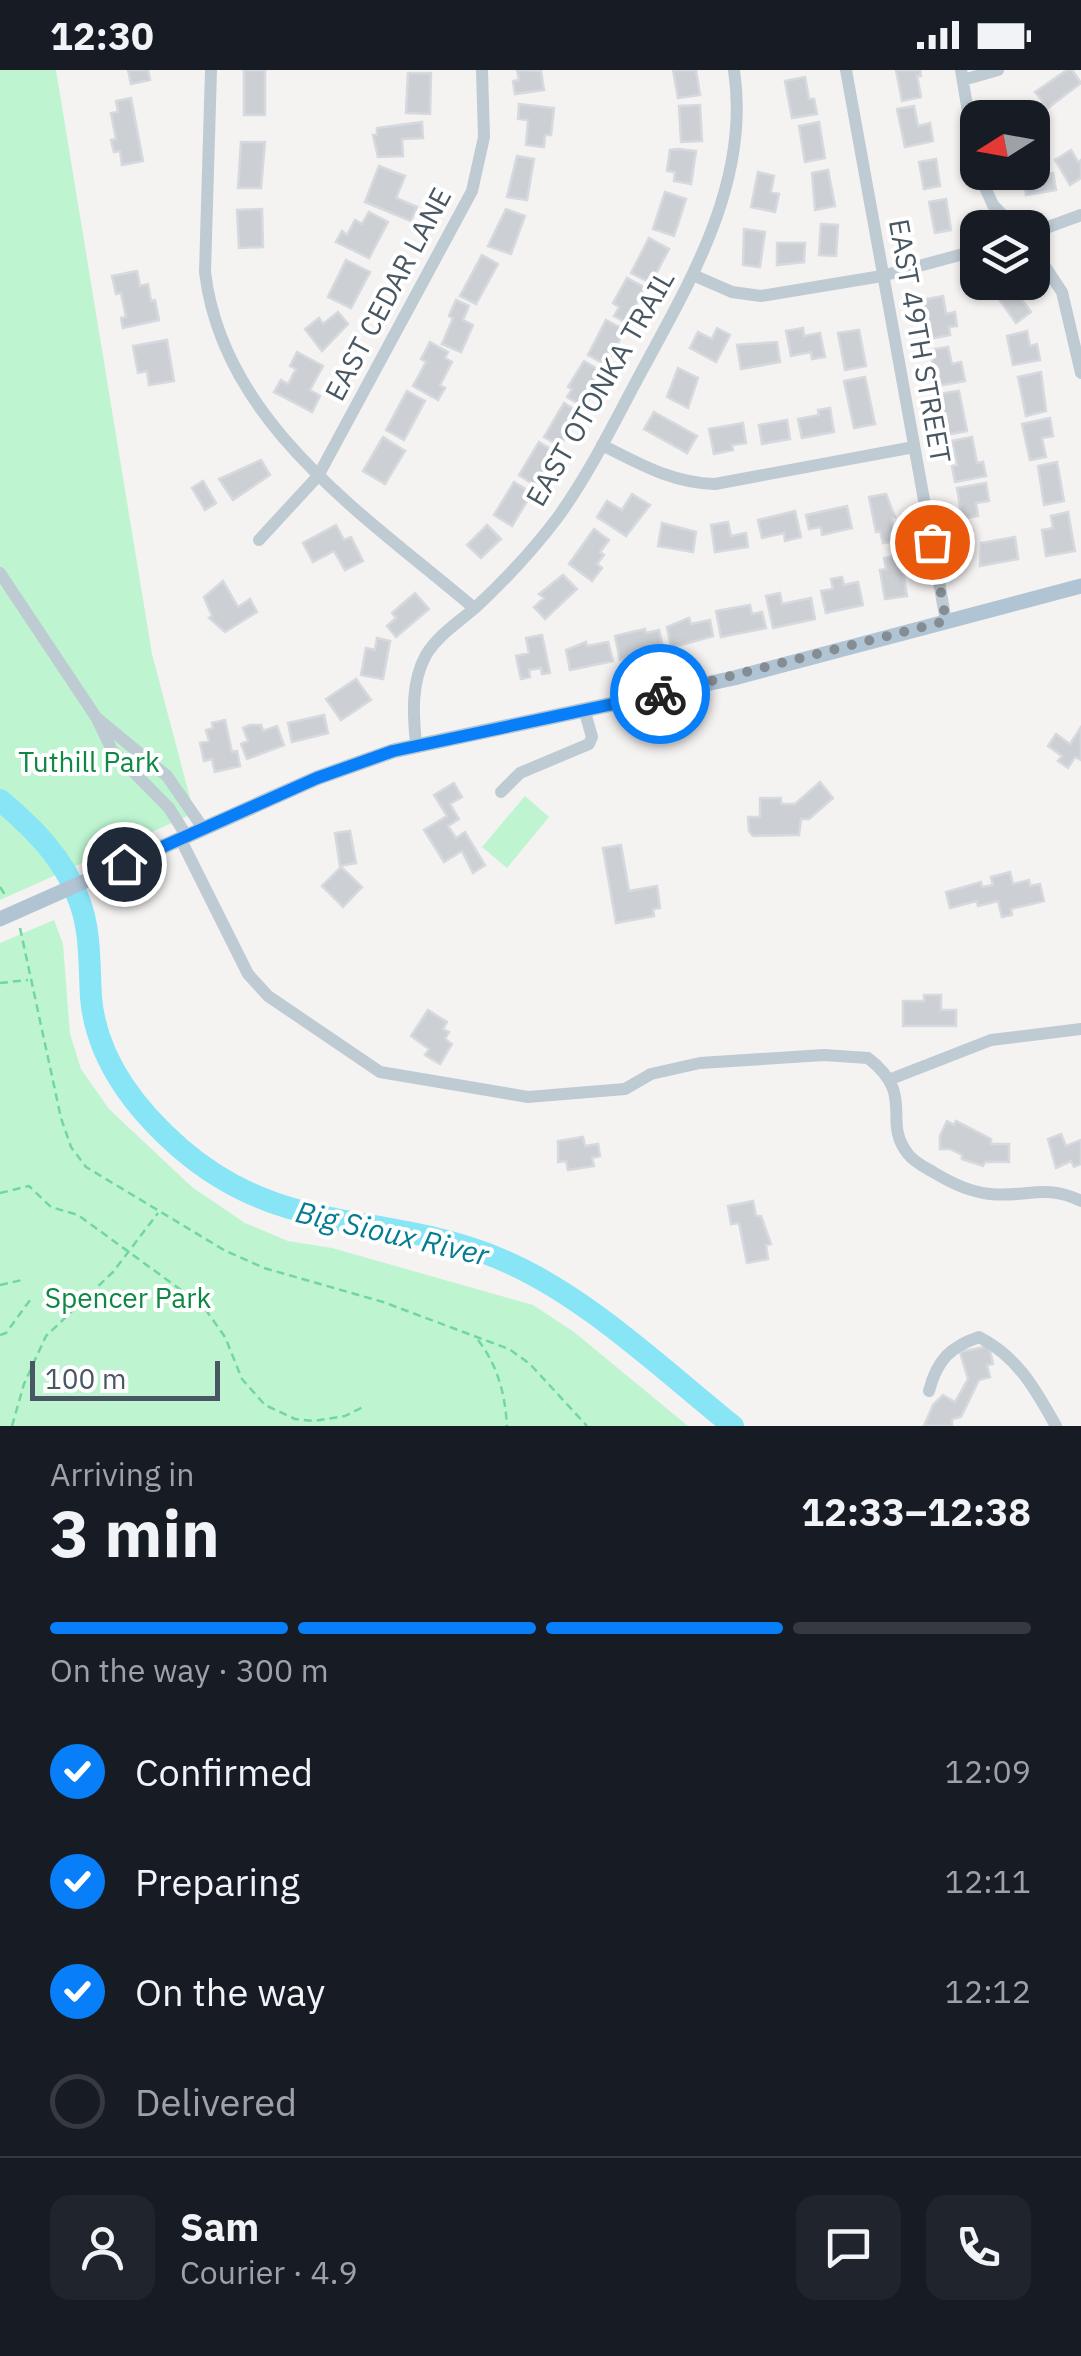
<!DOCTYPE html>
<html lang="en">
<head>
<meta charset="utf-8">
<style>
  body { margin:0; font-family:"IBM Plex Sans",sans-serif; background:#20242c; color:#f1f3f6; height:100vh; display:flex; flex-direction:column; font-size:38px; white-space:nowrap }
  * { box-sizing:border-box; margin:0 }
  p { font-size:32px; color:#9ea1a6 }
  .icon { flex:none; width:55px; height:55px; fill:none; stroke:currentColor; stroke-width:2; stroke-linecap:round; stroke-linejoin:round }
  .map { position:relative; height:1356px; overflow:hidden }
  .details { display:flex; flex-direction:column; background:#171b24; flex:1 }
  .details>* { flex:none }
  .needle { width:65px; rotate:259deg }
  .tools { position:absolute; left:960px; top:30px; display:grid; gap:20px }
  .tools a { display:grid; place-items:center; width:90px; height:90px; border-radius:20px; background:#171b24; box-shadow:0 2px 8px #0004; font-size:50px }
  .scale { position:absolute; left:30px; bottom:25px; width:190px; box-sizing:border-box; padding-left:10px; border:5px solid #485762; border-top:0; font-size:28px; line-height:35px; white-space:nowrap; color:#485762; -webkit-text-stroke:8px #fff; paint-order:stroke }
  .pin { position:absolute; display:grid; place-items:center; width:85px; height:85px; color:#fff; margin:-42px; border:5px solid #fff; border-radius:50%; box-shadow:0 2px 10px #0007 }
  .courier { position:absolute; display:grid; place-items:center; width:100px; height:100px; margin:-50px; border:8px solid #087ff9; border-radius:50%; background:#fff; color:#222; box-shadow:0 2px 12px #0007 }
  .head em { font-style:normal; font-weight:700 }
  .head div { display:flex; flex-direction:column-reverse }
  .head { display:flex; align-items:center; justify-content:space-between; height:170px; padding:0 50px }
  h1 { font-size:65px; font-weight:700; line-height:75px }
  .bar { display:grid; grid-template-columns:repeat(4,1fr); gap:15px 10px; align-content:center; height:120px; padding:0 50px }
  .bar i { height:12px; border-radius:8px; background:#363941 }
  .bar .selected { background:#087ff9 }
  .bar p { grid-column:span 4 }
  .line { display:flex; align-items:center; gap:25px; padding:0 50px; border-top:2px solid #363941 }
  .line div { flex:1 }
  .round { display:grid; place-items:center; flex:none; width:105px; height:105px; border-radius:20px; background:#20242c }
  ol { padding:0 50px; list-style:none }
  li { display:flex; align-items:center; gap:30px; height:110px }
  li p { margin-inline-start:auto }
  li .icon { padding:10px; border-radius:50%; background:#087ff9; color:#fff; stroke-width:4 }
  li:last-child { color:#9ea1a6 }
  li i { width:55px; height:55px; border:5px solid #363941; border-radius:50% }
  .status { display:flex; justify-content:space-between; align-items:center; height:70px; padding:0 50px; background:#171b24; direction:ltr }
  .status svg { height:28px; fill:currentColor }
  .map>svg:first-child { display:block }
  .green { fill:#bef5d0 }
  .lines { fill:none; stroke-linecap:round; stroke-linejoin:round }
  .river { stroke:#87e5f6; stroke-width:22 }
  .building { fill:#ccd0d5; stroke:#d6d9de; stroke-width:2.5 }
  .path { stroke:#72d79f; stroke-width:2.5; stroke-dasharray:8 5; stroke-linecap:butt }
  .minor { stroke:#bfcbd3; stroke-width:12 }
  .major { stroke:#b0c4d3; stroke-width:15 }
  .major-bridge { stroke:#b0c4d3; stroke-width:15 }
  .done { stroke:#858d94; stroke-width:10; stroke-dasharray:0 18 }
  .route { stroke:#087ff9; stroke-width:12 }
  .labels { text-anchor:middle; stroke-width:8; stroke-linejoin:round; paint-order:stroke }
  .street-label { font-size:28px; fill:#485762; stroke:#fff }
  .park-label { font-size:28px; fill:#0e8844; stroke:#fff }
  .water-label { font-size:30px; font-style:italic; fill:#047c92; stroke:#fff }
</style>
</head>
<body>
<div class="status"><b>12:30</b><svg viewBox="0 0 49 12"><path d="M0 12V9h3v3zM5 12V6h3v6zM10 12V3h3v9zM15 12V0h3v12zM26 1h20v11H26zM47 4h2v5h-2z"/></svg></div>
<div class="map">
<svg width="1081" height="1356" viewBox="0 0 1081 1356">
  <rect width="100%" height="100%" fill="#f5f2f2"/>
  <path class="green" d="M0,0H56L152,584L194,743L0,830Z
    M525,726L549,747L507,798L482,777Z
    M54,850L63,874L70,964L81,999L109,1039L192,1117L245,1153L288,1171L332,1178L533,1235L574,1262L688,1356H0V873Z"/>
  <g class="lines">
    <path class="river" d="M0,730C33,758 64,788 79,830C91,861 89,894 91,927C96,989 135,1039 181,1079C284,1168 387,1141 500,1189C584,1224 662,1299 733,1356"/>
  </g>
  <path class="building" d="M128,0H148L150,10L131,14Z
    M244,0H265V45H244Z
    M517,0L541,1L544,20L515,24L513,11L519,10Z
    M673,0H696L700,25L678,28Z
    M896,0H920L921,6H917L921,27L902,31Z
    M1067,0H1072L1081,13L1048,38L1035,22Z
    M408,3H431L430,44L406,43Z
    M805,7L809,29H814L817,44L792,48L785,11Z
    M131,28L143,91L122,95L120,81L114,82L111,70L116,69L111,43L118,42L116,31Z
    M519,34L554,38L551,65H545L544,77L526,75L528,50L518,49Z
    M700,35L702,71L681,72L679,36Z
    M914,36L918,56L930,53L933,71L905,77L897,39Z
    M1013,37L1015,42L1030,37L1036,56L1032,57V48H1002L1000,41Z
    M422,52L423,68L402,69L403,86L378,87L373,65H377V58Z
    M819,52L825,88L805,92L799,56Z
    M241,72H265L261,118H238Z
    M679,79L696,81L691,114L674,111L675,102L667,101L670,80Z
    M1071,80L1078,92L1081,90V108L1070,115L1055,90Z
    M517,86L534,89L527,130L507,127Z
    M936,89L940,116L924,119L919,92Z
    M379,96L405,106L396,128L417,137L411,151L365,132Z
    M828,100L835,136L815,140L812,103Z
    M758,102L774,106L771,122L779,124L775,142L751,137Z
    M1053,103L1056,120L1026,125L1024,108Z
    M665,122L686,129L674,166L653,159Z
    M946,129L951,160L935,163L929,132Z
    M262,139L263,177L239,178L237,140Z
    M506,139L525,146L511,184L488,176Z
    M369,142L388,152L369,188L336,172L342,161L347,165L355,150L362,154Z
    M821,154L838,155L836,186L819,185Z
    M744,159L765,162L760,197L743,195Z
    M649,168L669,179L651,213L631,203Z
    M777,173H805L804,192L777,195Z
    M482,185L498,194L476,234L460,226Z
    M346,190L370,202L351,238L328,227Z
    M137,201L140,216L148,214L151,231L155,230L159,250L123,258L121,248L126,247L121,223L116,224L112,206Z
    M627,208L644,217L628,254L614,246L619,237L613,233Z
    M998,212H1009L1031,242L1016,253L991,218Z
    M943,226L946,244L955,242L957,256L949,257L950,265L929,269L922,230Z
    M456,230L469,236L463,250L473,255L461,282L442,274L453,248L449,246Z
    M338,242L348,254L322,281L305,259L319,248L323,254Z
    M606,250L625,260L606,295L588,285Z
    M717,258L730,265L716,292L690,278L698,262L712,269Z
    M803,258L804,266L820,263L825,287L812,289L811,282L791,286L786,261Z
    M859,260L866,296L845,300L838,263Z
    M1027,261L1030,276L1037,274L1040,290L1013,295L1007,266Z
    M167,270L174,311L149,315L147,301L138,303L133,276Z
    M430,272L448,282L445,288L452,292L440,315L445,318L438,330L413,316L426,292L421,289Z
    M777,272L780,292L741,299L737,275Z
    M948,277L952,294L961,292L965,311L937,316L930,280Z
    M297,282L323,296L310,320L320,326L312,342L274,322L281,310L288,314L296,299L290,296Z
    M584,291L604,303L584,337L567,327L572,319L568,317Z
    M678,298L698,308L688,338L667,327Z
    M1041,302L1046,341L1026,346L1018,307Z
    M865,307L875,354L854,358L844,311Z
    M407,321L425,331L404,370L386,360Z
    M959,321L967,361L946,365L938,324Z
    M564,333L580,343L560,376L544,367Z
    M830,338L834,362L802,368L798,349L819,345L818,340Z
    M654,342L697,366L687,383L644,359Z
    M1050,348L1053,366L1042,368L1046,387L1030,390L1022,354Z
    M787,350L790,369L762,374L759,355Z
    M743,353L746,373L732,375L733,380L714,384L709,359Z
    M383,367L405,381L385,414L363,401Z
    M972,367L977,393L983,392L986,406L955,412L952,396L957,395L952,371Z
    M539,372L557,383L537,417L519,405Z
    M261,390L270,405L233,430L219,409Z
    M1057,392L1064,431L1044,435L1038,396Z
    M203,411L216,433L205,440L192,418Z
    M514,412L532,423L512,456L494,445Z
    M986,413L989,431L976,433L978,446L962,449L957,418Z
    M632,424L650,435L626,466L597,447L607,431L622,440Z
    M886,424L895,447L891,448L896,471L883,473L880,461L876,462L869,427Z
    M847,436L852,458L822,465L821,457L809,459L806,445Z
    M795,441L801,467L785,471L784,463L762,468L758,450Z
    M1068,442L1075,481L1046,486L1042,460L1053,458L1051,446Z
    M728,452L731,466L746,463L748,477L715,482L711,455Z
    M662,453L696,462L693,482L658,476Z
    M336,455L344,470L351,467L363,491L345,500L334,481L313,492L303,473Z
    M487,455L501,469L481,488L467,475Z
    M594,459L609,470L600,482L604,485L597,494L602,498L592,511L569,494Z
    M1015,467L1018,489L980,496L981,473Z
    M900,485L907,526L885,529L880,500L886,499L884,488Z
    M563,505L577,519L545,549L534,537L544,528L539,524Z
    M842,507L844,515L858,512L863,535L826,543L821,521L833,519L831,509Z
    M223,511L238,537L250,529L257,542L225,562L209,548L212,546L204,527Z
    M415,523L429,539L396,567L387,556L396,548L392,543Z
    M780,523L782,534L811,528L815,549L773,558L766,526Z
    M750,535L752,544L762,542L766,558L721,567L716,541Z
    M689,548L691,554L710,550L713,566L671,578L667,557Z
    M645,559L646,563L659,560L663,577L620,590L615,566Z
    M542,565L550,603L542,604L541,598L529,600L530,607L521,609L516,586L529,583L526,568Z
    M377,568L390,571L383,609L361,605L366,578L375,580Z
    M586,572L587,576L608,572L613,591L570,600L566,580Z
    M356,609L371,630L341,650L326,629Z
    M324,645L328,663L292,672L288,653Z
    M225,650L232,682L237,681L240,696L215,702L212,689L204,691L200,673L209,671L206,660L213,658L212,653Z
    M250,655H261L263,661L277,656L284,675L247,689L241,674L248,671L243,658Z
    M1081,657V690L1075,687L1068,698L1058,691L1062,686L1048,676L1056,664L1070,674Z
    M820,712L833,728L809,749H801L799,765L753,766L749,761L748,747H760V728H781V734H795Z
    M454,713L462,727L450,734L459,749L448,756L456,768L465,762L485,795L473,803L462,781L444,792L424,760L447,746L434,725Z
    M350,761L356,793L340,796L335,763Z
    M621,775L629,821L657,816L660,838L653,839L654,846L616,853L603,778Z
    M341,797L362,817L343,837L322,816Z
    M1010,802L1013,814L1029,810L1030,816L1040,814L1044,831L1011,839L1012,845L1002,847L998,831L978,836L977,831L950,838L946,822L981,812L982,817L993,815L991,807Z
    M924,925H941V940H956V956H903V931H924Z
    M428,940L447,952L443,959L449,962L445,969L452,974L440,994L425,985L429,979L411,966Z
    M947,1051L954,1055L956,1051L991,1069V1074H1009V1092H985L983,1096L962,1089V1085L950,1079H940V1066Z
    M1061,1064L1066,1076L1081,1070V1094L1074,1097L1071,1091L1056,1098L1048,1069Z
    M583,1067L585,1076L598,1074L600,1086L592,1088L594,1096L568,1100L566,1091L558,1092V1071Z
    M753,1131L756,1146H761L771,1174L766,1175L768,1189L747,1193L739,1153L731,1154L728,1136Z
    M989,1276L993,1294L987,1295L990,1307L979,1310L961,1347L952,1349V1356H924L933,1335L943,1325L955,1332L968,1309L960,1282Z"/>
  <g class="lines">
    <path class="path" d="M0,817L7,828
      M20,858L61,1048L71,1077L86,1097L224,1180L264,1198L383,1232L509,1279L530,1294L587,1356
      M0,913L28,910
      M0,1123L29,1116L51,1137L78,1145L203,1236L225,1267L242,1309L265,1335L295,1349L313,1351L345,1346L365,1336
      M0,1215L22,1210
      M0,1265L6,1263L33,1226
      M478,1270C498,1296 505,1324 507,1356
      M12,1356L24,1314L46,1266L113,1202L158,1143"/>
    <path class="minor" d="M211,0L205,202C223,354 366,446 474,538
      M846,0L946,551
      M961,0L978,102
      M963,10L998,0
      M978,102L993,135L1015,158
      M1032,163L1081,145
      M1032,177L1062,222L1081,303
      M693,205L732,222L761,226L882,206L978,180
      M602,375C640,394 672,413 715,414L914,377
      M259,470L318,406L472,121L484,67L482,0
      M0,503L96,647L112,680L169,738L186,765
      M98,649L167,706L203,758
      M416,674C413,644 411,612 426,585C438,565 459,552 476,537C505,510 534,479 558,447C589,404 613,355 638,308C689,213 751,113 734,0
      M501,722L520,703L589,674L592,667L584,639
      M180,768L248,904L268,926L380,1002L528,1027L625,1019L651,1004L700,993L824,985L868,988C917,1026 881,1050 908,1084C914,1092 924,1097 933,1102C951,1113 969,1122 990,1124C1026,1128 1045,1113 1081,1131
      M891,1009L991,970L1081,959
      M929,1321C937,1290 950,1277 979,1267C1018,1287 1035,1319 1056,1356"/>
    <path class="major" d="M151,782L317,708L393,681L734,608L1081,516"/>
    <path class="major-bridge" d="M0,849L151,782"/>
  </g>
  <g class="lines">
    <path class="done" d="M660,624L946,551L932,472"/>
    <path class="route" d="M124,794L317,708L393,681L660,624"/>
  </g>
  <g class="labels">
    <g class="street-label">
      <text transform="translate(388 224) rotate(-62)" y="10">EAST CEDAR LANE</text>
      <text transform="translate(920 271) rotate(80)" y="10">EAST 49TH STREET</text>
      <text transform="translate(600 318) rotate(-60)" y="10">EAST OTONKA TRAIL</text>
    </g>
    <g class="park-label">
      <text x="89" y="702">Tuthill Park</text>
      <text x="128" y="1238">Spencer Park</text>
    </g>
    <g class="water-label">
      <text transform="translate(392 1164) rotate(13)" y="10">Big Sioux River</text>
    </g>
  </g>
</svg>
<div class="tools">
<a><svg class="needle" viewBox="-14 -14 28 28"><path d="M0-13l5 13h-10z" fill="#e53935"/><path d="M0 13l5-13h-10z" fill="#9ea1a6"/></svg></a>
<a><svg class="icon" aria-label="layers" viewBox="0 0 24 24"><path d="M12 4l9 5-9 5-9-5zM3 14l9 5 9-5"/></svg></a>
</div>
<div class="scale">100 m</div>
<div class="pin" style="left:932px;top:472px;background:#ea580c"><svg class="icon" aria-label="bag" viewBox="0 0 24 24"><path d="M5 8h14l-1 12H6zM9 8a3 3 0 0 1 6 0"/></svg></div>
<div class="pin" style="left:124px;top:794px;background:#1f2937"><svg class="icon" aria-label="home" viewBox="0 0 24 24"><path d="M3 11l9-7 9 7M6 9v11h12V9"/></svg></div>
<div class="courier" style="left:660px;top:624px"><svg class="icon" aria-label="bike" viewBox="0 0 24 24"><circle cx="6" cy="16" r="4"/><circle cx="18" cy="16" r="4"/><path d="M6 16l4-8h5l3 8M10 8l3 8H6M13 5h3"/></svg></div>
</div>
<section class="details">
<div class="head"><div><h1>3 min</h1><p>Arriving in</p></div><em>12:33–12:38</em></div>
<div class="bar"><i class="selected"></i><i class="selected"></i><i class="selected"></i><i></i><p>On the way · 300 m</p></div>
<ol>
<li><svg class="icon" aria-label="check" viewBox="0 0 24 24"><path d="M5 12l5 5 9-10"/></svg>Confirmed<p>12:09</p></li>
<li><svg class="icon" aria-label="check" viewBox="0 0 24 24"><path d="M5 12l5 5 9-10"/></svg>Preparing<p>12:11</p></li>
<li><svg class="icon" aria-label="check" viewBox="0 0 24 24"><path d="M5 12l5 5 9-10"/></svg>On the way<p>12:12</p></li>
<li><i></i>Delivered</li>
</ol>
<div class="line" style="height:180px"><a class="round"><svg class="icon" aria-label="person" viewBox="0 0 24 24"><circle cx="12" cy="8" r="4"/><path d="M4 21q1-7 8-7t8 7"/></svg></a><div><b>Sam</b><p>Courier · 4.9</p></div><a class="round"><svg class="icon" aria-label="chat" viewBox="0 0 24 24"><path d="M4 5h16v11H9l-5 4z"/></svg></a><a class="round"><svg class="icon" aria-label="phone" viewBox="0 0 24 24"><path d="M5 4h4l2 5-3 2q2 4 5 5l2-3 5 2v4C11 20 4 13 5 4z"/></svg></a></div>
</section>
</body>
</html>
